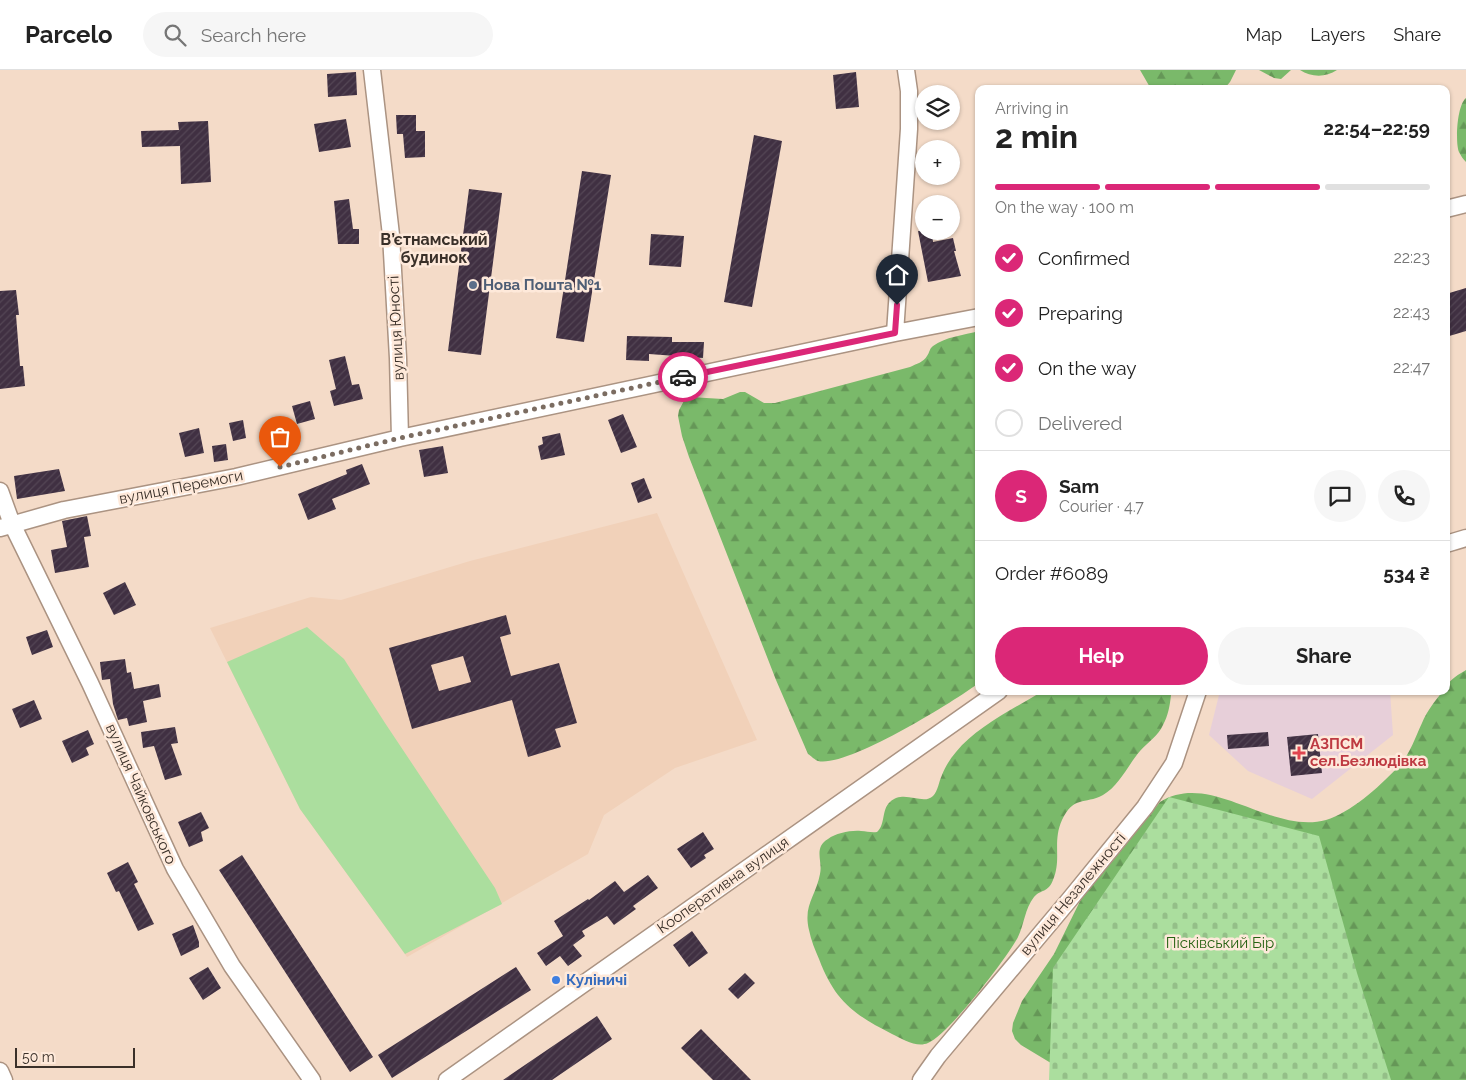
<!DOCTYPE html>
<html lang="en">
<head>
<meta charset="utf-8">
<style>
  body { margin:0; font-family:Raleway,sans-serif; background:#f6f6f6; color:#222; height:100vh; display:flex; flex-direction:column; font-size:19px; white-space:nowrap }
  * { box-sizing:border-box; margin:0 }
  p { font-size:16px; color:#767676 }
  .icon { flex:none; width:28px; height:28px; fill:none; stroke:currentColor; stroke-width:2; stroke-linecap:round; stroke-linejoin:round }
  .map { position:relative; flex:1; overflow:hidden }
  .panel { position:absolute; left:975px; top:15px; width:475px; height:610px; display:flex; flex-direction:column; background:#fff; border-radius:10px; box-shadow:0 1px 4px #0004 }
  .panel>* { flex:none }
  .buttons { position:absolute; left:915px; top:15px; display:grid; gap:10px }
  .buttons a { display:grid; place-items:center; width:45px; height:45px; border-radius:50%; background:#fff; box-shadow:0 1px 4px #0004; font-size:25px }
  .scale { position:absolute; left:15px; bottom:12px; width:120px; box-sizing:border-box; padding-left:5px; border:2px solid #3a3029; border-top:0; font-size:14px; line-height:18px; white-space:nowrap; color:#3a3029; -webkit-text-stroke:4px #fee9da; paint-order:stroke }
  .pin { position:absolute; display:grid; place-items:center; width:42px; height:42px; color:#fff; margin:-51px -21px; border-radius:50% 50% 50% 0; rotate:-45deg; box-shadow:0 0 5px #0007 }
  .pin .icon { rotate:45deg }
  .courier { position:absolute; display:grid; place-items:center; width:50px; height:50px; margin:-25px; border:4px solid #db2777; border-radius:50%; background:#fff; color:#222; box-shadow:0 1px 6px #0007 }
  .headline em { font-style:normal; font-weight:700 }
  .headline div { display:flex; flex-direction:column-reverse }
  .headline { display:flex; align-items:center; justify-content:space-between; height:85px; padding:0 20px }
  h1 { font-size:32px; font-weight:700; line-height:38px }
  .bar { display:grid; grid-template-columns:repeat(4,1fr); gap:8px 5px; align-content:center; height:60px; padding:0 20px }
  .bar i { height:6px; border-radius:4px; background:#e0e0e0 }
  .bar .active { background:#db2777 }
  .bar p { grid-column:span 4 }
  .line { display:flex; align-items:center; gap:12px; padding:0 20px; border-top:1px solid #e0e0e0 }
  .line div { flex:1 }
  .round { display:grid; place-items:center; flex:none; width:52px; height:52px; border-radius:26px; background:#f6f6f6 }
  ol { padding:0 20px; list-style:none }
  li { display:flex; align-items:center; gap:15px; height:55px }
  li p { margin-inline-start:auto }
  li .icon { padding:5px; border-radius:50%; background:#db2777; color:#fff; stroke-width:4 }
  li:last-child { color:#767676 }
  li i { width:28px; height:28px; border:2px solid #e0e0e0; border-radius:50% }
  .button { display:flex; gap:10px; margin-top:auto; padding:10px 20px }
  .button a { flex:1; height:58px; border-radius:30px; background:#db2777; color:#fff; font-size:20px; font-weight:700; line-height:58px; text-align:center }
  .button a+a { background:#f6f6f6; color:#222 }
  header { display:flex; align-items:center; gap:30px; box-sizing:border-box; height:70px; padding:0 25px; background:#fff; border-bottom:1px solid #e0e0e0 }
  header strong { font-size:24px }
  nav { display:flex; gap:28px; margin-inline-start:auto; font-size:18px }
  .search { width:350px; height:45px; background:#f6f6f6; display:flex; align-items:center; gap:12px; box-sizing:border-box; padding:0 18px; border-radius:28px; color:#767676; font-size:19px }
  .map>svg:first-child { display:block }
  .built { fill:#f1d1b9 }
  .medical { fill:#e7cfd9 }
  .grass { fill:#abde9e }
  .forest { fill:url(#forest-firs) }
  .cemetery { fill:url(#cemetery-stones) }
  .building { fill:url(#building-hatch); fill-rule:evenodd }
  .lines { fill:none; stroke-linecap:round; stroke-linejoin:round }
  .minor-casing { stroke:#ab9382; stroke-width:19 }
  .minor { stroke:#fff; stroke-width:16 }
  .done { stroke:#7b6c61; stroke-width:5; stroke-dasharray:0 9 }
  .route { stroke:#db2777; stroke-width:6 }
  .service-dot { fill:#5c6f8a; stroke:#fee9da; stroke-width:2 }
  .health-dot { fill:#e0444e; stroke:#fee9da; stroke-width:2 }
  .shop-dot { fill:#3f7fe0; stroke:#fee9da; stroke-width:2 }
  .labels { text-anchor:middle; stroke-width:5; stroke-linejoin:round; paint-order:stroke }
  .service-label { font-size:15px; font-weight:bold; fill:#4e5e75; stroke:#fee9da; text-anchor:start }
  .street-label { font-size:15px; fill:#3a3029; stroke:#fee9da }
  .health-label { font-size:15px; font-weight:bold; fill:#be3a42; stroke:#fee9da; text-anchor:start }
  .park-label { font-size:15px; fill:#276313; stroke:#fee9da }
  .shop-label { font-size:15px; font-weight:bold; fill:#366cbe; stroke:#fee9da; text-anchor:start }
  .neighbourhood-label { font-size:16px; font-weight:bold; fill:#3a3029; stroke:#fee9da }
</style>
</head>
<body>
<header>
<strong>Parcelo</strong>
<div class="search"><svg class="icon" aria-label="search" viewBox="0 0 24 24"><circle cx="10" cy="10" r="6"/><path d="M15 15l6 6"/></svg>Search here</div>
<nav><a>Map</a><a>Layers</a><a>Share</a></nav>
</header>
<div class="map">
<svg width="1466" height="1010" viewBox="0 0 1466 1010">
  <defs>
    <pattern id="forest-firs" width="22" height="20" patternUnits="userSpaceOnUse" patternTransform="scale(1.25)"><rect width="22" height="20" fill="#7ab96a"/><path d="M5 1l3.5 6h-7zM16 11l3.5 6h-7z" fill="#659757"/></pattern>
    <pattern id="cemetery-stones" width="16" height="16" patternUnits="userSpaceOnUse" patternTransform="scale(1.25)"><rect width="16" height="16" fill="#abde9e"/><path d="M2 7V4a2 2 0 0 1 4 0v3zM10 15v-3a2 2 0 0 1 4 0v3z" fill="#94bf88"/></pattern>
    <pattern id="building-hatch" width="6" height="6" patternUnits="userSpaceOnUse" patternTransform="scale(1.25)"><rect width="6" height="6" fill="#403042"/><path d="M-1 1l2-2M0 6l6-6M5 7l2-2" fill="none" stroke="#544655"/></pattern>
  </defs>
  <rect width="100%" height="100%" fill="#f4dbc8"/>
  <path class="built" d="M657,443L757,670L675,698L604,745L588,784L407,887L300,739L210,558L311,527L341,530L470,491Z"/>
  <path class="medical" d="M1220,621H1390L1393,665L1312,729L1248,701L1209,665Z"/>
  <path class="grass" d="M307,557L344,589L385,653L495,818L502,834L405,884L300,739L227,592Z"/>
  <path class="forest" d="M1140,0H1236L1230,12L1224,19H1151Z
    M1259,0H1291L1281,9L1274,8Z
    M1300,0H1337C1325,8 1311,7 1300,0Z
    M1466,28V92C1463,89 1461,86 1459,82C1455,72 1457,35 1466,28Z
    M979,261V613C953,632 847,698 818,691C815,690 811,686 808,684L776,610L689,387L682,366L678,346L679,340L685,329L690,327L723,329L740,322H745L764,333H775L910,297C916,294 924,292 927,286C930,282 929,279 933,276C945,267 964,265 979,261Z
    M1466,600V1010H1079L1021,975L1015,969L1012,961L1013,953L1022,931L1054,884L1083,825L1160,732C1211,700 1270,765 1326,750C1350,743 1379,717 1396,699C1410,685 1414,670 1422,653C1427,641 1435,631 1443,621H1446C1446,611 1458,605 1466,600Z
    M1043,621H1171V625C1170,635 1168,646 1163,655C1158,666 1148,672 1140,681C1128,695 1119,716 1103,725C1084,735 1074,725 1062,750C1052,772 1062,789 1053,810C1048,823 1041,819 1034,827C1025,838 1024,855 1018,867C1007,888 949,964 928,973C917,978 902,969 892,964C853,944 835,931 819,889C815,880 811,870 809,860C803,835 816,826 820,804C823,791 813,778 828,769C836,763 851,760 861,761C867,761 871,763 877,762C886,754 881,740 890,732C904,719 923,736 933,726C938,721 939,711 942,705C945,697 950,689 956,682C976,657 1015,638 1043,621Z"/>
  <path class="cemetery" d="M1169,727L1319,766L1357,903L1391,1010H1049L1053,898Z"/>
  <path class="building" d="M356,2L357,25L328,27L327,4Z
    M856,2L859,37L836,39L833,5Z
    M396,45H416V61H425V87L405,88L403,64H397Z
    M346,49L351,77L319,82L314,54Z
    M208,51L211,112L181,114L180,76L142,77L141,61L179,60L178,52Z
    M754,65L782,71L752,237L724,232Z
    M582,101L611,105L584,272L556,268Z
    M469,119L502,123L481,285L448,281Z
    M349,129L353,159H359V174H338L334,131Z
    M918,161H932L933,172L953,168L956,181H954L961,206L928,212Z
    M651,164L684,166L681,197L649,195Z
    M1466,218V261L1446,267V224Z
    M16,220L19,245H16L20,296H23L25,316L0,319V221Z
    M627,266L672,267V272H704L703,288L649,284V291L626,290Z
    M345,286L352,315L359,314L363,329L334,336L330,321L336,319L329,290Z
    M310,331L315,349L297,354L292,336Z
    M623,344L637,377L621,383L608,350Z
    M243,350L246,368L233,371L229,353Z
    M286,351L291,371L269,377L264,357Z
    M199,358L204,383L185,387L179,363Z
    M560,363L565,385L541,390L538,376L543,374L542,367Z
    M226,374L228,390L214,392L212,376Z
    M443,376L448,403L424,407L419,380Z
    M362,394L370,414L332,429L336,439L308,450L298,424L347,404L346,400Z
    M59,399L65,421L17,429L14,406Z
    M644,408L652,428L638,433L631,413Z
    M87,446L91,466L84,467L89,497L55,503L51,480L67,477L62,451Z
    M125,512L136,535L114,545L103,523Z
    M506,545L511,564L500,567L511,606L559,593L577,653L555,659L561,677L528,687L512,630L412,659L389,578ZM463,586L471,612L439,621L431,595Z
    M47,560L53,577L32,585L26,567Z
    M125,589L127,603L131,602L134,619L159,614L161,627L143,631L147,652L129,656L127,648L118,650L113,634L110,609L102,610L100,592Z
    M34,630L42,649L20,658L12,639Z
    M175,657L178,673L171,674L182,705L165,710L154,676L143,678L141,662Z
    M88,660L94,674L86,678L89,685L72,693L62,671Z
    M1268,662L1269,676L1228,679L1227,665Z
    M1318,664L1322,703L1291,706L1287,667Z
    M201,742L209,758L201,762L203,771L189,777L178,752Z
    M703,762L714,779L704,785L706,788L691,798L677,779Z
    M242,785L373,987L350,1002L219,800Z
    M128,792L138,812L134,814L154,854L138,861L119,821L116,822L107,803Z
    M648,805L658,818L633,836L636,839L614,855L607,846L582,861L585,866L573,875L582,886L568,896L560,886L546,896L537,883L563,866L554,851L588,829L589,830L615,811L624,822Z
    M193,855L199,872V877L181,886L172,864Z
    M692,861L708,883L689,897L673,875Z
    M208,897L221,918L203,930L189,908Z
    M516,897L531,920L392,1008L378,985Z
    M745,903L755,913L738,929L728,919Z
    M597,946L612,969L552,1010H503Z
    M701,959L751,1010H713L681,978Z"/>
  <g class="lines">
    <defs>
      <path id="minor" d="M372,0L391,165L398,288L400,368
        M1446,139L1466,134
        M895,263L909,59V21L906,0
        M0,421L12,454L90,613L175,799L232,896L312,1010
        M0,458L64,440L236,407L400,368L895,263L979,247
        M1446,474L1466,468
        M0,1001L4,1010
        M447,1010L999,621
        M921,1010L938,986L1070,829L1145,737L1174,693L1198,621"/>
    </defs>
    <use href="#minor" class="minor-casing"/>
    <use href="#minor" class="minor"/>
  </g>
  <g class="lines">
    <path class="done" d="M280,397L400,368L683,307"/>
    <path class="route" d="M683,307L895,263L897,235"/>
  </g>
  <circle class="service-dot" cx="473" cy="215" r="5"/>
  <path class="health-dot" d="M1296.5 675.5h5v5h5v5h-5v5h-5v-5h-5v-5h5z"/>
  <circle class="shop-dot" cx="556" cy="910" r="5"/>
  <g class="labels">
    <g class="service-label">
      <text x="483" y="220">Нова Пошта №1</text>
    </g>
    <g class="street-label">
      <text transform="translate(396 258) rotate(-93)" y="5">вулиця Юності</text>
      <text transform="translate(181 417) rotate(-11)" y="5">вулиця Перемоги</text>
      <text transform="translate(141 724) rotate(66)" y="5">вулиця Чайковського</text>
      <text transform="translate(723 815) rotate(-35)" y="5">Кооперативна вулиця</text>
      <text transform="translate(1073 824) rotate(-50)" y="5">вулиця Незалежності</text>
    </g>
    <g class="health-label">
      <text x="1310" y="679">АЗПСМ<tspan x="1310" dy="17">сел.Безлюдівка</tspan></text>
    </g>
    <g class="park-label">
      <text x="1220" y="878">Пісківський Бір</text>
    </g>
    <g class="shop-label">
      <text x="566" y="915">Куліничі</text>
    </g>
    <g class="neighbourhood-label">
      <text x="434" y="175">В’єтнамський<tspan x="434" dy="18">будинок</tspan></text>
    </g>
  </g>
</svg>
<div class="buttons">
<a><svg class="icon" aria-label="layers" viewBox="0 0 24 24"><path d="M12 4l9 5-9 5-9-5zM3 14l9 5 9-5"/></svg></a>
<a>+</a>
<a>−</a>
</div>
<div class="scale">50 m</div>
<div class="pin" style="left:280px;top:397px;background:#ea580c"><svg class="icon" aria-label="bag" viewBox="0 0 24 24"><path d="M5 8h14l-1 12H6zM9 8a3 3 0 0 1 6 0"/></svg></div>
<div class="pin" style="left:897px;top:235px;background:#1f2937"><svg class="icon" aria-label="home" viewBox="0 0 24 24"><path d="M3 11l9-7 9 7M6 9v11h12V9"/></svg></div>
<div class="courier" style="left:683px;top:307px"><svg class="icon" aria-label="car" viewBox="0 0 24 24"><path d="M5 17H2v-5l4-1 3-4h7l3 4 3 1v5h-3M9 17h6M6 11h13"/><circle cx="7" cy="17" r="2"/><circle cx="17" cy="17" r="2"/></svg></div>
<section class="panel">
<div class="headline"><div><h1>2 min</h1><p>Arriving in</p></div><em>22:54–22:59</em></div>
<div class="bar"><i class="active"></i><i class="active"></i><i class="active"></i><i></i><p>On the way · 100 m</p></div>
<ol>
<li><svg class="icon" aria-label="check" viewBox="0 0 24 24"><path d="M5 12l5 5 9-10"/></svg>Confirmed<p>22:23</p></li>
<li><svg class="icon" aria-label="check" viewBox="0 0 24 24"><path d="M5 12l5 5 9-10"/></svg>Preparing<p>22:43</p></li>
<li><svg class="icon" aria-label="check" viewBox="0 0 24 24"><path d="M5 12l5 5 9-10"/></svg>On the way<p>22:47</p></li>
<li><i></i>Delivered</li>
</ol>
<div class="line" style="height:90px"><b class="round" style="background:#db2777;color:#fff">S</b><div><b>Sam</b><p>Courier · 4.7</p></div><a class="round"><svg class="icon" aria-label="chat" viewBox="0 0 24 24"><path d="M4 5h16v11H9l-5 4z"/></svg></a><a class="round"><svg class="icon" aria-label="phone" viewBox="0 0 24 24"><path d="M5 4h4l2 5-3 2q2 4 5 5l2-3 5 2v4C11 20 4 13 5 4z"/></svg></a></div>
<div class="line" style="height:65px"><div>Order #6089</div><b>534 ₴</b></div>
<div class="button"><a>Help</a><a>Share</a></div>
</section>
</div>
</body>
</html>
